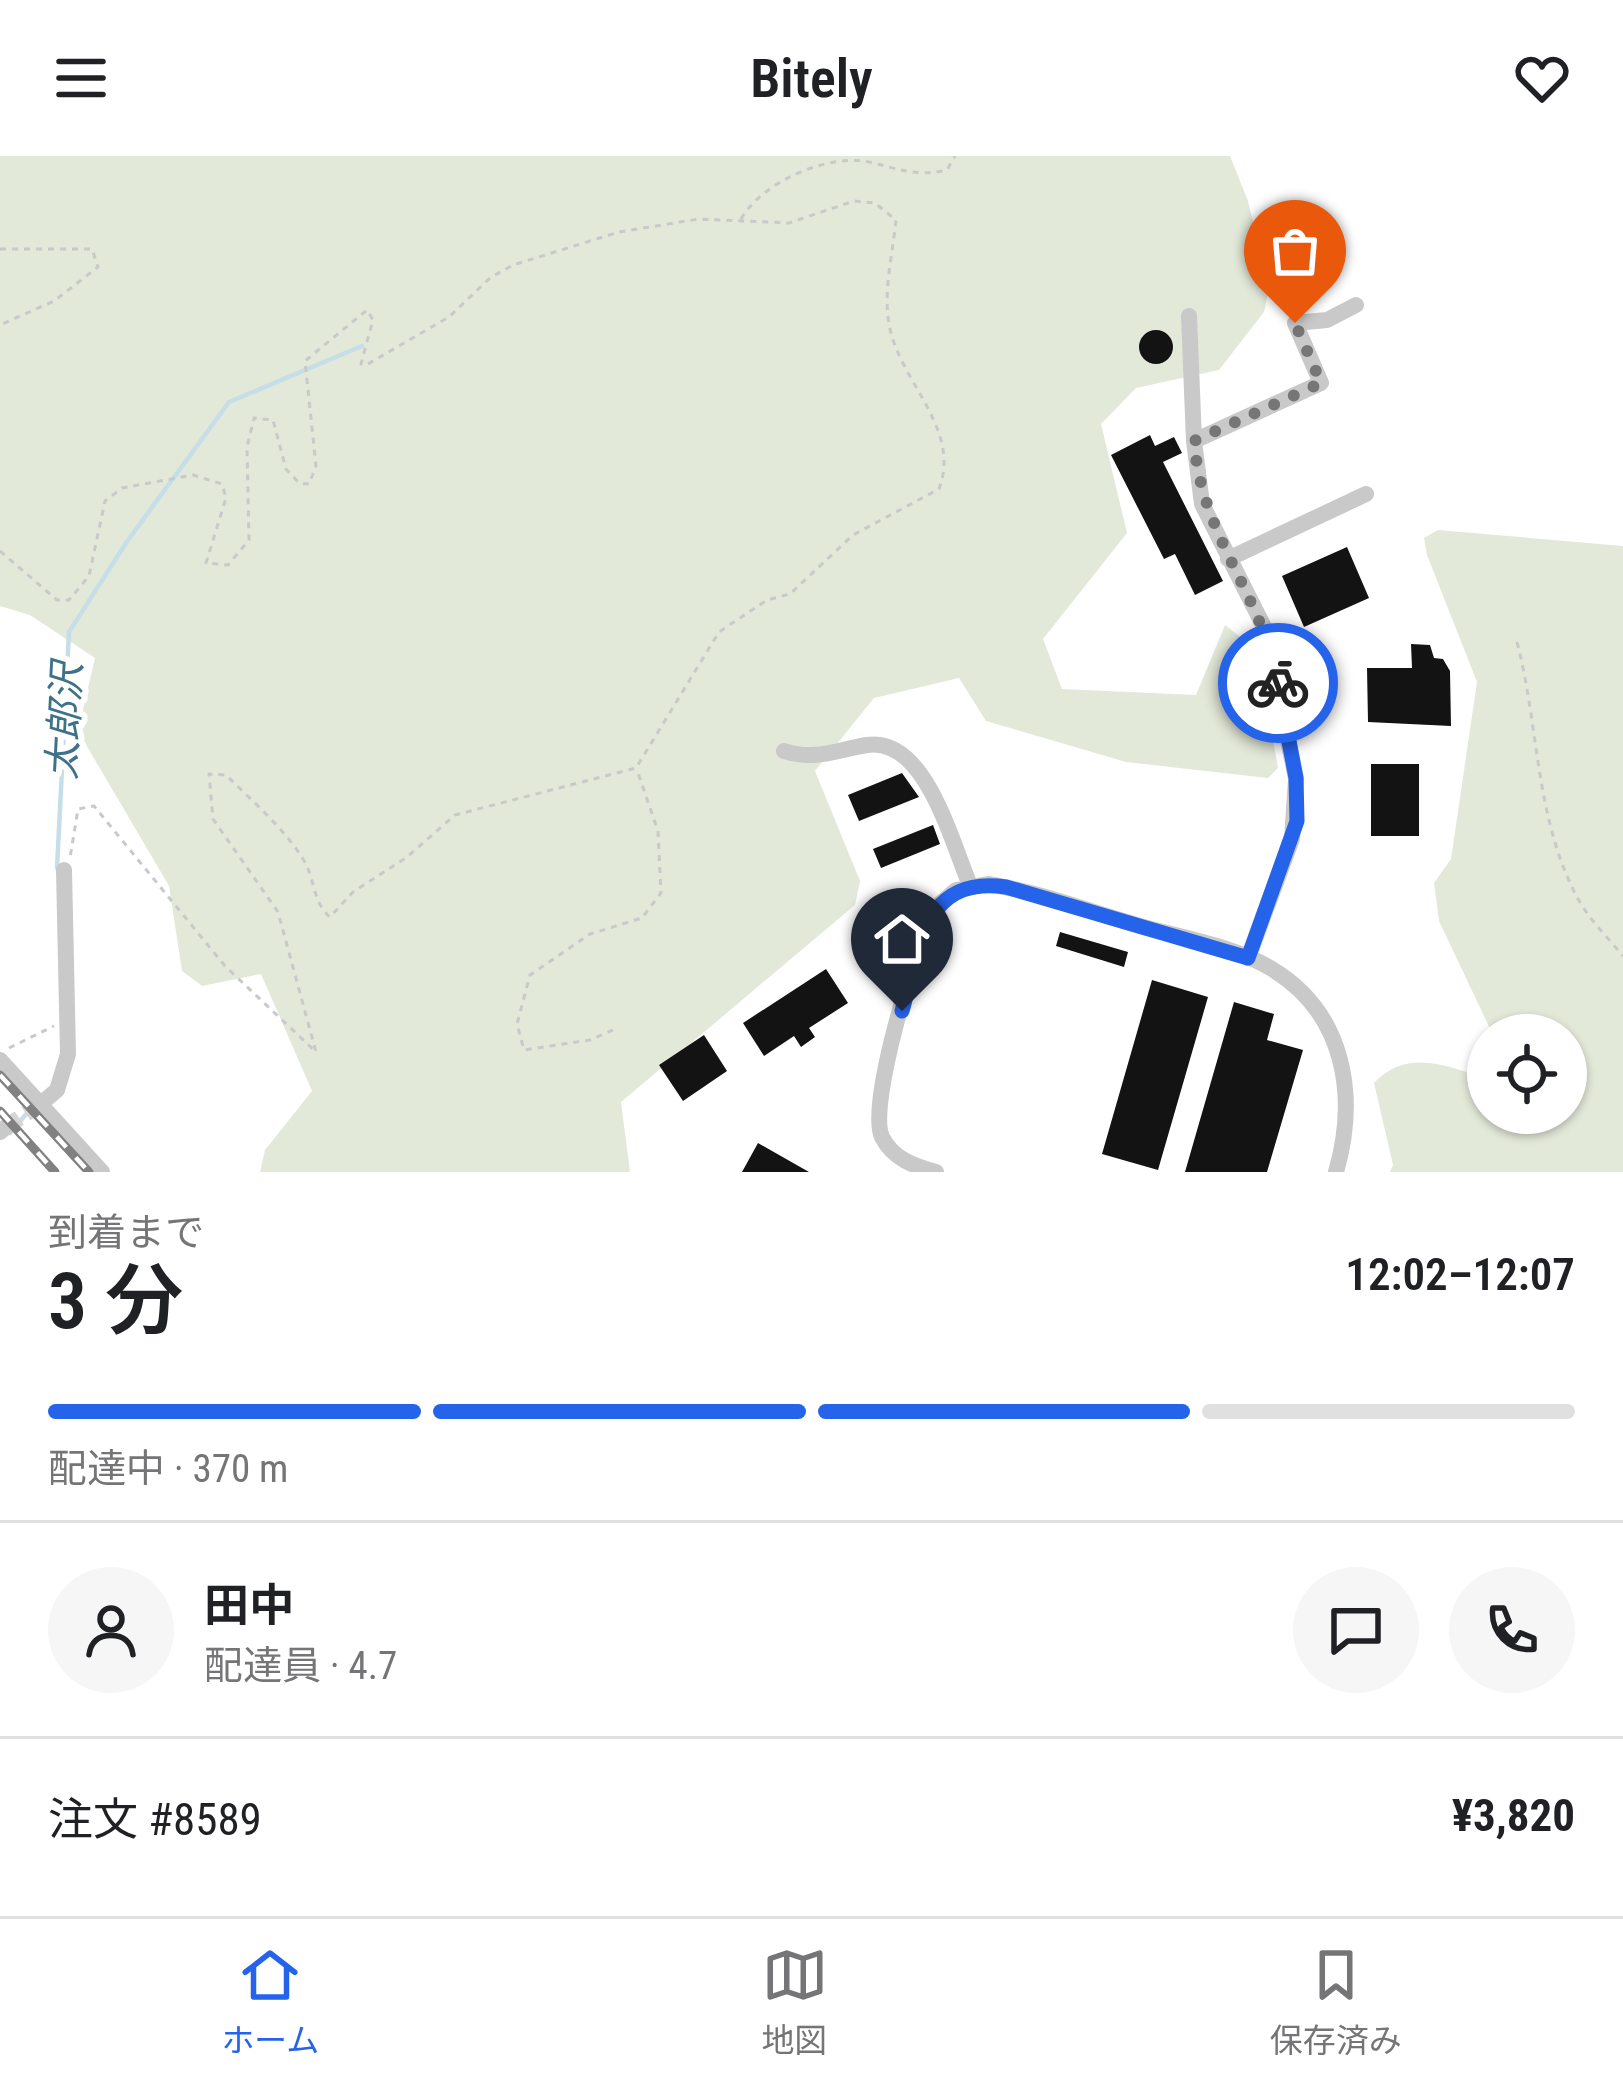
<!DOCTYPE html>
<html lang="ja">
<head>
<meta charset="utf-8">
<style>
  body { margin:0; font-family:"Roboto Condensed","Noto Sans JP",sans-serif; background:#f6f6f6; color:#202124; height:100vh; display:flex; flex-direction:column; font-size:45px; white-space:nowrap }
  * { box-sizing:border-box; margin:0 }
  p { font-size:39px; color:#757577 }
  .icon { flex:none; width:66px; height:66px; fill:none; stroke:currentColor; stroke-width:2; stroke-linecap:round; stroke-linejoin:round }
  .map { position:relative; height:1016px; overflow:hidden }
  .side { display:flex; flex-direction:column; background:#fff; flex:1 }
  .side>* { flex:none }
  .fabs { position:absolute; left:1467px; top:858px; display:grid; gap:24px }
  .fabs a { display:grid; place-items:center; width:120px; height:120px; border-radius:50%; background:#fff; box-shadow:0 3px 9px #0004; font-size:60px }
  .pin { position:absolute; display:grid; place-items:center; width:102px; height:102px; color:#fff; margin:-123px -51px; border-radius:50% 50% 50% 0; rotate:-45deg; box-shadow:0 0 12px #0007 }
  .pin .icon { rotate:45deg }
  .courier { position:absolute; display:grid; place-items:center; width:120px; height:120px; margin:-60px; border:9px solid #2563eb; border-radius:50%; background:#fff; color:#222; box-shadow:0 3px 15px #0007 }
  .head em { font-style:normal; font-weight:600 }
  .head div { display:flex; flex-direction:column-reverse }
  .head { display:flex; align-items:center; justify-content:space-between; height:204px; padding:0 48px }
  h1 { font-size:78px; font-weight:600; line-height:90px }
  .bar { display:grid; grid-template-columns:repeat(4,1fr); gap:18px 12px; align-content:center; height:144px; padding:0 48px }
  .bar i { height:15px; border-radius:9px; background:#e0e0e0 }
  .bar .active { background:#2563eb }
  .bar p { grid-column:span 4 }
  .line { display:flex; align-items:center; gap:30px; padding:0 48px; border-top:3px solid #e0e0e0 }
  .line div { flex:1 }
  .round { display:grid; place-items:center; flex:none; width:126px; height:126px; border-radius:63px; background:#f6f6f6 }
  header { display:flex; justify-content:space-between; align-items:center; height:156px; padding:0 48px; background:#fff; font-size:54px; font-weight:600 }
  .dock { display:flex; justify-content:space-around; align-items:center; height:168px; border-top:3px solid #e0e0e0; background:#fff; font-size:33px; color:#757577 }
  .dock a { display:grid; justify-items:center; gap:6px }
  .dock .active { color:#2563eb }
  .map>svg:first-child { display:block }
  .green { fill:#e3e9d9 }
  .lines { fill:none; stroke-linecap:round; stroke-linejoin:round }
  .stream { stroke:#c6dee8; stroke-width:4.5 }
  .building { fill:#131313 }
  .minor-tunnel { stroke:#d5d5d5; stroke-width:16; stroke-dasharray:16 8; stroke-linecap:butt }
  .path { stroke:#c9c9c9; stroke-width:3; stroke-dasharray:6 6; stroke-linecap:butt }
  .minor { stroke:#c9c9c9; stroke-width:16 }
  .rail-casing { stroke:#818181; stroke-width:9 }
  .rail { stroke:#fff; stroke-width:4.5; stroke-dasharray:14; stroke-linecap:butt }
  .done { stroke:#767676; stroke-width:12; stroke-dasharray:0 21.6 }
  .route { stroke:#2563eb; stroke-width:15 }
  .labels { text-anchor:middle; stroke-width:12; stroke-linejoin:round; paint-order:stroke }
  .water-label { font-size:39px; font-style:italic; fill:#3e7289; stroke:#fff }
</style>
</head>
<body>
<header><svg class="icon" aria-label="menu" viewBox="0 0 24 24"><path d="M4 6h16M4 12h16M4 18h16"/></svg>Bitely<svg class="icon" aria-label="heart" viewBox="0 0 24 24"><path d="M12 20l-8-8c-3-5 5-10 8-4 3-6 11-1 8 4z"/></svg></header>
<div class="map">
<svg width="1623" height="1016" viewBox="0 0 1623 1016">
  <rect width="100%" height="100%" fill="#fff"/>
  <path class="green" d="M0,0H1230L1248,45L1269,133L1264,156L1219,214L1136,232L1101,268L1127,377L1043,483L1062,533L1196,539L1225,469L1257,494L1278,612L1268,622L1126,606L986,565L959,522L874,542L815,615L860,725L855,749L621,946L630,1016H260L265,994L312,935L261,818L202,830L182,815L169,730L78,575L95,502L30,459L0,450Z
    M1438,374L1623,390V1016H1390L1393,1009L1374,927C1406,892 1448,909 1488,924V957H1566V879H1493L1439,765L1434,727L1451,703L1477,526L1427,399L1424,382Z"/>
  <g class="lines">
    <path class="stream" d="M57,712L69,476L126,387L229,246L362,190
      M10,977L34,949"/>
  </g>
  <path class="building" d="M1139 191a17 17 0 1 1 34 0a17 17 0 1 1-34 0Z
    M1150,279L1155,290L1174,281L1182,297L1163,306L1223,425L1195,439L1175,398L1164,403L1111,299Z
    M1347,391L1369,442L1304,471L1282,420Z
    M1411,488L1430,489L1434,502L1443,503L1450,515L1451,570L1368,566L1367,512H1412Z
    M1371,608H1419V680H1371Z
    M902,617L919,641L859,665L848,639Z
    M933,669L940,688L881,712L873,693Z
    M1060,776L1128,796L1124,811L1056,790Z
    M826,813L848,847L809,872L815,881L801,891L794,880L764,900L743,867Z
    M1152,824L1208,841L1158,1014L1102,998Z
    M1234,846L1274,858L1267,884L1303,894L1267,1016H1185Z
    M704,879L727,915L683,945L659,909Z
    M758,987L809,1016H742Z"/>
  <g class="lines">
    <path class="minor-tunnel" d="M6,971L43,946"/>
    <path class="path" d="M741,63C762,27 822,0 864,5C895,11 914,22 947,14L955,0
      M0,93H92L98,111L54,145L0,169
      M0,395L57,444H69L89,420L105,345L122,332L193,319L222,328L226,342L206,407L228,409L249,384L247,291L254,262L273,264L286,313L299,327L309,328L316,310L305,205L367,154L373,164L361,208L366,209L449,161L490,122L513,109L619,76L699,63L789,67L854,45L875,47L896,64C893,97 883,134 889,168C899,226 962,272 939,333L853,379L790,438L767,444L719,476L636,612L455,659L407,701L353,736L330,761C312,746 315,721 303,703C283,671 252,645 226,619L209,618L213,663L278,756L316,896L225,810L94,650L78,653L70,702
      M1517,486C1539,570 1535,662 1577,741C1588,762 1608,782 1623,800
      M613,874L590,884L524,894L517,868L530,819L590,778L642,762L661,737L658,675L637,614
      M9,892L54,870"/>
    <path class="minor" d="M1189,160L1194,285L1202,348L1265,473L1296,623L1292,683L1248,802
      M1194,285L1321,227L1295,167L1327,164L1356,149
      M1228,403L1366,338
      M784,595C815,605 836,594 867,589C925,580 951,685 970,729
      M0,904L102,1016
      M43,946L57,934L68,898L64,714
      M0,976L6,971
      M936,1016C914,1010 893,1003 882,981C867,949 917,787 935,752L956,734L988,728C1039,736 1090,756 1140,770C1182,782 1234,790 1272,813C1345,857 1358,940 1336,1016"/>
    <defs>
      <path id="rail" d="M0,919L89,1016
        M0,955L55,1016"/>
    </defs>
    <use href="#rail" class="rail-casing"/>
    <use href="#rail" class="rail"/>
  </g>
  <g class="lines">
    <path class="done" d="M1278,527C1261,436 1202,382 1194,285L1321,227L1295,167"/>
    <path class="route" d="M902,855C920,793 922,719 1006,731L1248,802L1297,665L1296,622L1278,527"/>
  </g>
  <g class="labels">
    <g class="water-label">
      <text transform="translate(64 565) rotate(-87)" y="14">太郎沢</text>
    </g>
  </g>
</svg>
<div class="fabs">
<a><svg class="icon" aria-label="locate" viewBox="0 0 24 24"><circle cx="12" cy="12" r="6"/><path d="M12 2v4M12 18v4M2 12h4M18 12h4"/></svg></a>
</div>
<div class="pin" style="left:1295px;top:167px;background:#ea580c"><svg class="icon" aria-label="bag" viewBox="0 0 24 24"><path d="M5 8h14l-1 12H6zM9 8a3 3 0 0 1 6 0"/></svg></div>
<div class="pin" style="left:902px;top:855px;background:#1f2937"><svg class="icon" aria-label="home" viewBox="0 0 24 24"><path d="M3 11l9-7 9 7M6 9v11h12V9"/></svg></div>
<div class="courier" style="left:1278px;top:527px"><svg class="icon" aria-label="bike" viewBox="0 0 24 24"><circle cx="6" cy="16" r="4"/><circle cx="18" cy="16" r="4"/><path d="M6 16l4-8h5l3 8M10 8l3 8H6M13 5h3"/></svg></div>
</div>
<section class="side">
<div class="head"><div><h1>3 分</h1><p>到着まで</p></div><em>12:02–12:07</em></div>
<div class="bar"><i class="active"></i><i class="active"></i><i class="active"></i><i></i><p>配達中 · 370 m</p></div>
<div class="line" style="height:216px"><a class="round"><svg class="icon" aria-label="person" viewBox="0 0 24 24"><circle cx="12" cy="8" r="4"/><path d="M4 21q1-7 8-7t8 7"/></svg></a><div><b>田中</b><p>配達員 · 4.7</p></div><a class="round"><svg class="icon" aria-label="chat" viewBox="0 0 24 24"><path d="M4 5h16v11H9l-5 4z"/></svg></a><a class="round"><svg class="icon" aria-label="phone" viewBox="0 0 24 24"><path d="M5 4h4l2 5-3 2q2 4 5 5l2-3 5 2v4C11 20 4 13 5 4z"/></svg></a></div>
<div class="line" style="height:156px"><div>注文 #8589</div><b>¥3,820</b></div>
</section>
<nav class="dock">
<a class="active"><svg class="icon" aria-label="home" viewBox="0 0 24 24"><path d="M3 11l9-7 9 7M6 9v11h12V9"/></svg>ホーム</a>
<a><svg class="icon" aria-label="map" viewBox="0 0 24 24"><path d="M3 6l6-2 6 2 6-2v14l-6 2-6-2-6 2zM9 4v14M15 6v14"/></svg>地図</a>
<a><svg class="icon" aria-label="saved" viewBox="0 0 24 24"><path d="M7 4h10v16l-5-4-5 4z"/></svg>保存済み</a>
</nav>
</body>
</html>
